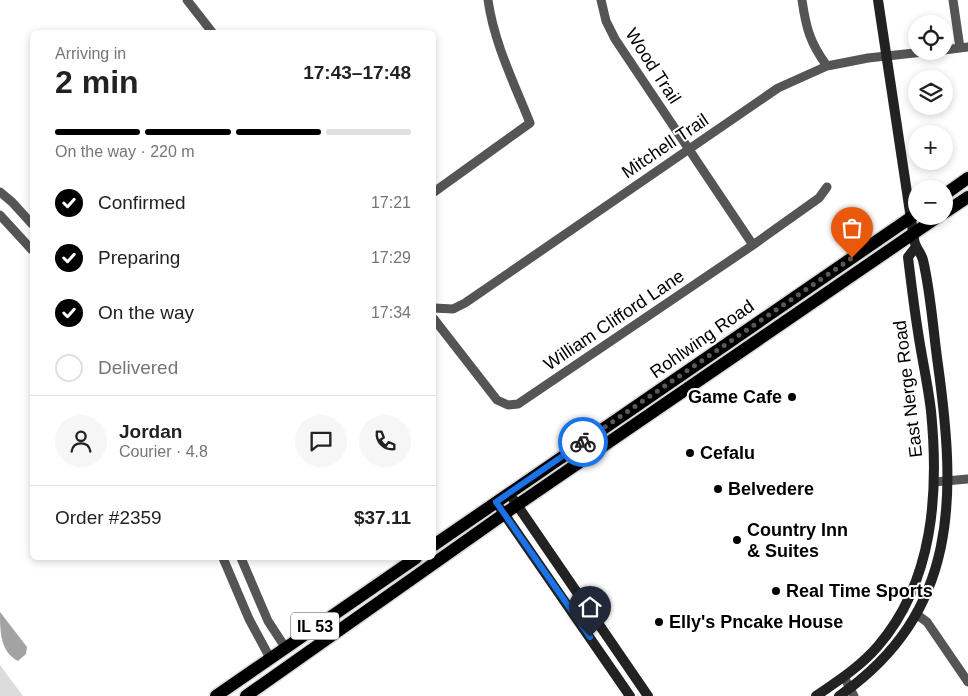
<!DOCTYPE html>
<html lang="en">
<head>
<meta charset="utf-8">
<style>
  body { margin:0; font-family:Arial,sans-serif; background:#f6f6f6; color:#222; height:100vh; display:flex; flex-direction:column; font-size:19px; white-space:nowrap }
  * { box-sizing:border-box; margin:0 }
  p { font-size:16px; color:#767676 }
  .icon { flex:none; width:28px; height:28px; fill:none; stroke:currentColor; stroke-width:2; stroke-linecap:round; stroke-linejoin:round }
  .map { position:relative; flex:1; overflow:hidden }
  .panel { position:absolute; left:30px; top:30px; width:406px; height:530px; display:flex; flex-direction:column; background:#fff; border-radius:8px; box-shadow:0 2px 8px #0003 }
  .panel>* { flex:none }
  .buttons { position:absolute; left:908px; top:15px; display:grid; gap:10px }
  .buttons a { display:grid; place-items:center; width:45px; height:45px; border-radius:50%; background:#fff; box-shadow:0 2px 8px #0003; font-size:25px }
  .pin { position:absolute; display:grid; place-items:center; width:42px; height:42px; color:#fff; margin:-51px -21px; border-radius:50% 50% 50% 0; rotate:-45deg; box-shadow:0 0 5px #0007 }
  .pin .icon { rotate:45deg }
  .courier { position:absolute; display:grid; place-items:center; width:50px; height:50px; margin:-25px; border:4px solid #1a73e8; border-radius:50%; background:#fff; color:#222; box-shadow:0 1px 6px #0007 }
  .summary em { font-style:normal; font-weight:700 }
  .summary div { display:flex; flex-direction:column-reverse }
  .summary { display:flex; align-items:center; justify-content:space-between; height:85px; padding:0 25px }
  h1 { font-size:32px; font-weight:700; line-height:38px }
  .bar { display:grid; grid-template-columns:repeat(4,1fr); gap:8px 5px; align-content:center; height:60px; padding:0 25px }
  .bar i { height:6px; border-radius:4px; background:#e0e0e0 }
  .bar .on { background:#000 }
  .bar p { grid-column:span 4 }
  .line { display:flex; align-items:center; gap:12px; padding:0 25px; border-top:1px solid #e0e0e0 }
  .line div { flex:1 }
  .round { display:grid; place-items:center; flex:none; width:52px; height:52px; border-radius:26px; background:#f6f6f6 }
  ol { padding:0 25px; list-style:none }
  li { display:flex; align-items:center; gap:15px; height:55px }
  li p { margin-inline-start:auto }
  li .icon { padding:5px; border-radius:50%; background:#000; color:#fff; stroke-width:4 }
  li:last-child { color:#767676 }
  li i { width:28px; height:28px; border:2px solid #e0e0e0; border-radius:50% }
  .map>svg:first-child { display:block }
  .green { fill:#dcdcdc }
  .water { fill:#a3a3a3 }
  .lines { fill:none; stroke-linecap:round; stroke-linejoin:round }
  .primary-casing { stroke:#dbdbdb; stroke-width:15 }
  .minor { stroke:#555; stroke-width:9 }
  .secondary { stroke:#222; stroke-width:10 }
  .primary { stroke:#000; stroke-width:12 }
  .done { stroke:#595959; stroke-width:5; stroke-dasharray:0 9 }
  .route { stroke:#1a73e8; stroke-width:6 }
  .poi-dot { fill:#000; stroke:#fff; stroke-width:2 }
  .labels { text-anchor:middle; stroke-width:4; stroke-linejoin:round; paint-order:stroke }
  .shield { fill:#fff; stroke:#4c4c4c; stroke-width:1 }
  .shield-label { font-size:16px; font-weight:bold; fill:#000 }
  .street-label { font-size:18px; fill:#000; stroke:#fff }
  .poi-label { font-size:18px; font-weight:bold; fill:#000; stroke:#fff; text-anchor:start }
</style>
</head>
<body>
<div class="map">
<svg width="968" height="696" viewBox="0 0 968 696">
  <rect width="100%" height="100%" fill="#fff"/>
  <path class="green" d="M0,665L23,696H0Z"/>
  <path class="water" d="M0,612L27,647L26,654L18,661C0,652 0,631 0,612Z"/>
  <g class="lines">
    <defs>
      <path id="primary" d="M944,195L968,178
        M944,213L968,197
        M434,545L916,214
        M216,696L416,558
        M246,696L504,514L939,216"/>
    </defs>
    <use href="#primary" class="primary-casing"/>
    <path class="minor" d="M187,0L212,32
      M601,0L606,21L615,39L753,245
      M802,0C806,28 810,43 827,66
      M953,0L960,48
      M944,50L968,47
      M0,192L12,202L32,224
      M434,192L530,123C514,83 494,43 488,0
      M0,215L32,250
      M434,308L453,309L465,303L778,88L827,66L868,58L933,51
      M434,319L497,400L508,405L518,404L753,245L819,198L827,187
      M934,482L968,479
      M223,558L249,619L270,658
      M241,558L268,621L285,647
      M916,614L927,622L968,682
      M844,677L854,696"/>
    <path class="secondary" d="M513,499L648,696
      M500,508L630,696
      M816,696C838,681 861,666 878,646C934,581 939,492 931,411C928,385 922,359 918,332C914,307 911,282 908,257L915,248
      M839,696C960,612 956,496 938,365C933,330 931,294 923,260C921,252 915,248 914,239L878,0"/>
    <use href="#primary" class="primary"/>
  </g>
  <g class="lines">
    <path class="done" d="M583,442L852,258"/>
    <path class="route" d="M583,442L496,502L590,637"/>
  </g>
  <g class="poi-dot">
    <circle cx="792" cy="397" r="5"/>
    <circle cx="690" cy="453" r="5"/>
    <circle cx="718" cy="489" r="5"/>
    <circle cx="737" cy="540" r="5"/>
    <circle cx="776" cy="591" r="5"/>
    <circle cx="659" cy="622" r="5"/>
  </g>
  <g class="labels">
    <rect class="shield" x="291" y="612.5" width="48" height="27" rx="4"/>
    <g class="shield-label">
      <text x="315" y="632">IL 53</text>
    </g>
    <g class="street-label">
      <text transform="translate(653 66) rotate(57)" y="6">Wood Trail</text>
      <text transform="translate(665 146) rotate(-34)" y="6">Mitchell Trail</text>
      <text transform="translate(614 320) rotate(-34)" y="6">William Clifford Lane</text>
      <text transform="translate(702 339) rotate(-35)" y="6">Rohlwing Road</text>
      <text transform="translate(908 389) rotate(-97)" y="6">East Nerge Road</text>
    </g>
    <g class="poi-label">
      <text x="782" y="403" text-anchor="end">Game Cafe</text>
      <text x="700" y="459">Cefalu</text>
      <text x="728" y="495">Belvedere</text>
      <text x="747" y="536">Country Inn<tspan x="747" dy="21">&amp; Suites</tspan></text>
      <text x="786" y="597">Real Time Sports</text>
      <text x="669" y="628">Elly's Pncake House</text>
    </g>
  </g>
</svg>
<div class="buttons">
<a><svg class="icon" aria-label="locate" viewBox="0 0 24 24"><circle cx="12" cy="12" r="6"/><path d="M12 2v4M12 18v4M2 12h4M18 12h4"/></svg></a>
<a><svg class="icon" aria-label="layers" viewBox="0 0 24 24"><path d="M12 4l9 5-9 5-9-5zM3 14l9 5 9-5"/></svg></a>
<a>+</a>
<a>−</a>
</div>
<div class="pin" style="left:852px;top:258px;background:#ea580c"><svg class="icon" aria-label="bag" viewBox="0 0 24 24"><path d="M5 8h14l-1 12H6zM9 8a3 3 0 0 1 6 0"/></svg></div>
<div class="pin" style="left:590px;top:637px;background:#1f2937"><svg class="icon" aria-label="home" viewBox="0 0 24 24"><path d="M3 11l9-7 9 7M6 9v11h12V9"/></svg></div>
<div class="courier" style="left:583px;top:442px"><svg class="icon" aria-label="bike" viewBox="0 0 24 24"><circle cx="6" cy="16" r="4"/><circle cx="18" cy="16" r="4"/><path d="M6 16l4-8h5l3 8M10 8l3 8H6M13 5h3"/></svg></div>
<section class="panel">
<div class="summary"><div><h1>2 min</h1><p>Arriving in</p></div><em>17:43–17:48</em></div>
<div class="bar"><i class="on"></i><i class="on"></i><i class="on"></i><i></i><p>On the way · 220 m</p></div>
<ol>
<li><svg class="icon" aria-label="check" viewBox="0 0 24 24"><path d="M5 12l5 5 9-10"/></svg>Confirmed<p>17:21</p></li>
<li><svg class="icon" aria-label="check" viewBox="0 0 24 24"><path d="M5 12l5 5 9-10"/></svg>Preparing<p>17:29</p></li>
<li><svg class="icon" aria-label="check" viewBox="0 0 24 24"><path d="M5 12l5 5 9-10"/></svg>On the way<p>17:34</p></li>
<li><i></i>Delivered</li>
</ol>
<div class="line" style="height:90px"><a class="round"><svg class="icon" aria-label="person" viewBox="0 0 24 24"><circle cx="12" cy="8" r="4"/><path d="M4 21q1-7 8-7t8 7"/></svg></a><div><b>Jordan</b><p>Courier · 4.8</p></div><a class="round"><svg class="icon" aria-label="chat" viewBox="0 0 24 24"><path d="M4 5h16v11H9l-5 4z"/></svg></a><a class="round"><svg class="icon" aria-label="phone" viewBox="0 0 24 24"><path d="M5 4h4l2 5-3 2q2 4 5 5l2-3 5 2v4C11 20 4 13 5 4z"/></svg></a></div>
<div class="line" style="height:65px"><div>Order #2359</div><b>$37.11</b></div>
</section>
</div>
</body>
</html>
